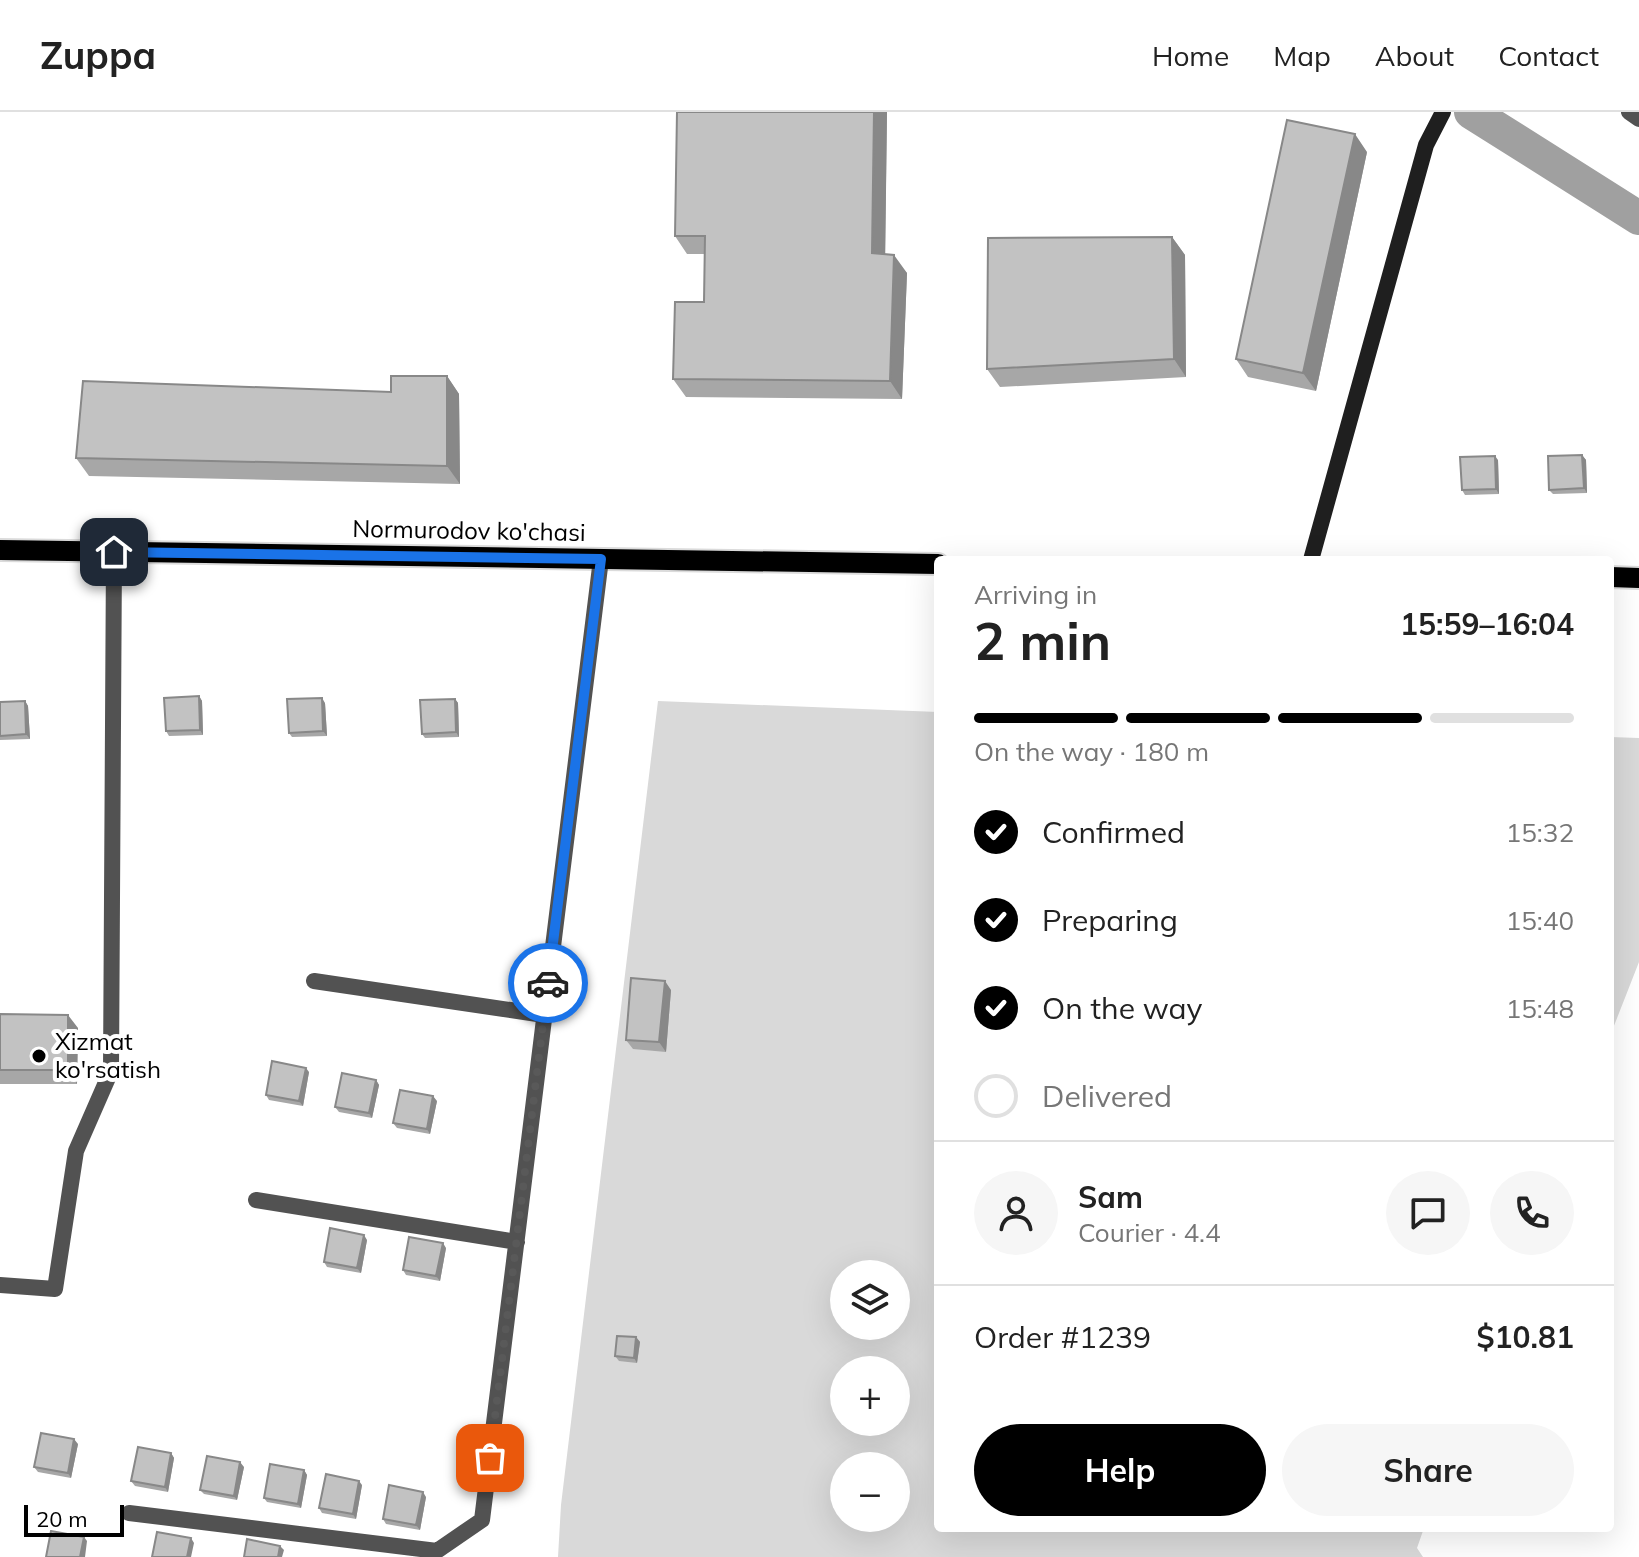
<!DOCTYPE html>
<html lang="en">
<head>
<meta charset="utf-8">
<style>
  body { margin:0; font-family:Mulish,sans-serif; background:#f6f6f6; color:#222; height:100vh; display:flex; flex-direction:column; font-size:30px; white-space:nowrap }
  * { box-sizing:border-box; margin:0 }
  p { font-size:26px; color:#767676 }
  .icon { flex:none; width:44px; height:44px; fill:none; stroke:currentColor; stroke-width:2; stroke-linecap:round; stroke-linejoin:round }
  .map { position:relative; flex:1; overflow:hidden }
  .panel { position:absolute; left:934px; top:444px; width:680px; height:976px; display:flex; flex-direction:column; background:#fff; border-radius:8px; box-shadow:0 8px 32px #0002 }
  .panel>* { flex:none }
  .controls { position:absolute; left:830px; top:1148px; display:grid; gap:16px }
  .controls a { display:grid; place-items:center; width:80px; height:80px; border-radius:50%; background:#fff; box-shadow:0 8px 32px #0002; font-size:40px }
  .scale { position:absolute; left:24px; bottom:20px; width:100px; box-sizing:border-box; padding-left:8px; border:4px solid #000; border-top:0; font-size:22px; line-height:28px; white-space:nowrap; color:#000; -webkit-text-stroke:6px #fff; paint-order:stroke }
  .pin { position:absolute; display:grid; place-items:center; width:68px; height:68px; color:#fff; margin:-34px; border-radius:16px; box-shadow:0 4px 12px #0006 }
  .courier { position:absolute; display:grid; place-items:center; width:80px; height:80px; margin:-40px; border:6px solid #1a73e8; border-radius:50%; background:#fff; color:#222; box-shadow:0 2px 10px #0007 }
  .overview em { font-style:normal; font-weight:700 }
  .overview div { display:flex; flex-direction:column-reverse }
  .overview { display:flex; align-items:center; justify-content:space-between; height:136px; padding:0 40px }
  h1 { font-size:52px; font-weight:700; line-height:60px }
  .bar { display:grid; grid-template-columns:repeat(4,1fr); gap:12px 8px; align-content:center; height:96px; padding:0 40px }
  .bar i { height:10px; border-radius:6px; background:#e0e0e0 }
  .bar .current { background:#000 }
  .bar p { grid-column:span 4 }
  .line { display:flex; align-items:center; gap:20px; padding:0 40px; border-top:2px solid #e0e0e0 }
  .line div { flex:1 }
  .round { display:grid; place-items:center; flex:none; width:84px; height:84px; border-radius:42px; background:#f6f6f6 }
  ol { padding:0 40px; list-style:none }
  li { display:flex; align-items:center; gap:24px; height:88px }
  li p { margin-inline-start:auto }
  li .icon { padding:8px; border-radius:50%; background:#000; color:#fff; stroke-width:4 }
  li:last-child { color:#767676 }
  li i { width:44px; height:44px; border:4px solid #e0e0e0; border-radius:50% }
  .action { display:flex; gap:16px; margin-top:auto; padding:16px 40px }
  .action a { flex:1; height:92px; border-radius:48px; background:#000; color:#fff; font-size:32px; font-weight:700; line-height:92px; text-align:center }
  .action a+a { background:#f6f6f6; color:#222 }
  header { display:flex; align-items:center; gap:48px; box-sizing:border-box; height:112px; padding:0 40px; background:#fff; border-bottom:2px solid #e0e0e0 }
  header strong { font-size:38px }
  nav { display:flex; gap:44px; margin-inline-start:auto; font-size:28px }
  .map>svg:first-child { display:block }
  .green { fill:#d9d9d9; fill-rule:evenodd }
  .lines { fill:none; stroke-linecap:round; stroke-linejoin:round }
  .canal { stroke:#a0a0a0; stroke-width:34 }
  .primary-casing { stroke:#dbdbdb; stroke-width:24 }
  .street { stroke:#525252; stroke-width:16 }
  .secondary { stroke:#1f1f1f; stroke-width:16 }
  .primary { stroke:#000; stroke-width:20 }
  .wall { fill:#a7a7a7 }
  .shaded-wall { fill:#888 }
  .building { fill:#c2c2c2; stroke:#888; stroke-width:2 }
  .done { stroke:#595959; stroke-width:8; stroke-dasharray:0 14.4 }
  .route { stroke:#1a73e8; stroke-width:10 }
  .poi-dot { fill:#000; stroke:#fff; stroke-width:3 }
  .labels { text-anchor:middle; stroke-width:8; stroke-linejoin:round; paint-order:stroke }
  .street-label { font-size:24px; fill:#000; stroke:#fff }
  .poi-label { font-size:24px; fill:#000; stroke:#fff; text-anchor:start }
</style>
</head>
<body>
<header>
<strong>Zuppa</strong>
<nav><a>Home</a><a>Map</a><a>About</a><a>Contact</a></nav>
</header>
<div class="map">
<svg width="1639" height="1445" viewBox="0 0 1639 1445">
  <rect width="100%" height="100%" fill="#fff"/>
  <path class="green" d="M658,589L938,600V1416H1424L1417,1436L1423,1445H558L561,1393ZM844,1162H896V1214H844ZM844,1258H896V1310H844ZM844,1354H896V1406H844Z
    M1610,625L1639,626V850L1610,924Z"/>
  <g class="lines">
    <path class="canal" d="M1471,0L1639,106"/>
    <defs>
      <path id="primary" d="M0,438L938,452
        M1610,465L1639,466"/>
    </defs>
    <use href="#primary" class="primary-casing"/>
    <path class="street" d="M1629,0L1639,7
      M314,869L544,903
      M256,1088L517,1130
      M0,1173L55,1177L76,1039L111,959L114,440
      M129,1401L437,1439
      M428,1445L482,1408L601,447"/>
    <path class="secondary" d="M1311,448L1426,33L1443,0"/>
    <use href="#primary" class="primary"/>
  </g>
  <path class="wall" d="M677,0H887L885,142L907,161L902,287L686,285L673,267L704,190L705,142H687L675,124Z
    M1367,40L1316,279L1248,265L1236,247Z
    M1172,125L1185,143L1186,265L1000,275L987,257Z
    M447,264L459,282L460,372L89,364L76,346L391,280Z
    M1582,343L1586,348L1587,381L1553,382L1549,378Z
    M1498,348L1499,382L1465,383L1462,378Z
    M199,584L202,589L203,623L169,624L166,619Z
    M455,587L458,591L459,625L425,626L422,622Z
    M25,589L28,594L30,627L0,628V590Z
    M325,591L327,624L292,625L289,621Z
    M671,878L666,940L633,937L626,928Z
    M0,902L78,916L77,972H0Z
    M309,960L303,994L269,988L266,983Z
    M376,968L379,973L372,1006L339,1000L335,995Z
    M437,989L430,1022L397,1016L393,1011Z
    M367,1128L361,1161L327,1155L324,1150Z
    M446,1136L440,1169L406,1163L403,1158Z
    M636,1225L640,1230L637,1251L619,1249L615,1244Z
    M78,1332L71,1366L38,1360L34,1355Z
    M171,1341L174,1346L168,1380L135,1374L131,1369Z
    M244,1355L237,1388L204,1382L200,1378Z
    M304,1358L307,1363L301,1396L267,1390L264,1386Z
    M362,1373L356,1407L322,1401L319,1396Z
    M426,1385L420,1418L386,1412L383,1407Z"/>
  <path class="shaded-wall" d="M874,0H887L885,159L872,141Z
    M1355,22L1367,40L1316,279L1303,261Z
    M1172,125L1185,143L1186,265L1174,247Z
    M894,143L907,161L902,287L890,269Z
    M447,264L459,282L460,372L447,354Z
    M1582,343L1586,348L1587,381L1584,376Z
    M1495,344L1498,348L1499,382L1496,377Z
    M199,584L202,589L203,623L200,618Z
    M322,586L325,591L327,624L323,619Z
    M455,587L458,591L459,625L456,620Z
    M25,589L28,594L30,627L26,622Z
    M665,869L671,878L666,940L659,930Z
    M68,903L78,916L77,972L68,958Z
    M306,956L309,960L303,994L299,989Z
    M376,968L379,973L372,1006L369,1001Z
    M433,984L437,989L430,1022L427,1017Z
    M364,1123L367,1128L361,1161L357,1156Z
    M443,1131L446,1136L440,1169L436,1164Z
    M636,1225L640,1230L637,1251L634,1246Z
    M74,1327L78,1332L71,1366L68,1361Z
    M171,1341L174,1346L168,1380L165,1375Z
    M240,1350L244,1355L237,1388L234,1384Z
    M304,1358L307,1363L301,1396L298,1392Z
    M359,1369L362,1373L356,1407L353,1402Z
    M423,1380L426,1385L420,1418L416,1413Z
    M84,1425L87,1429L85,1445H80Z
    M191,1426L194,1431L191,1445H187Z
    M280,1434L284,1438L282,1445H278Z"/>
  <path class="building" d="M677,0H874L872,141L894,143L890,269L673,267L675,190H704L705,124H675Z
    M1287,8L1355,22L1303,261L1236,247Z
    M1172,125L1174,247L987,257L988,126Z
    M391,264H447V354L76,346L83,269L391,280Z
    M1582,343L1584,376L1549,378L1548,344Z
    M1495,344L1496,377L1462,378L1460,345Z
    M199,584L200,618L166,619L164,586Z
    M322,586L323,619L289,621L287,587Z
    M455,587L456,620L422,622L420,588Z
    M25,589L26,622L0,624V590Z
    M631,866L665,869L659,930L626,928Z
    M0,902L68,903V958H0Z
    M272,949L306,956L299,989L266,983Z
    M342,961L376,968L369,1001L335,995Z
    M400,978L433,984L427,1017L393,1011Z
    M330,1116L364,1123L357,1156L324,1150Z
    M409,1125L443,1131L436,1164L403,1158Z
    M617,1224L636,1225L634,1246L615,1244Z
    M41,1321L74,1327L68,1361L34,1355Z
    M138,1335L171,1341L165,1375L131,1369Z
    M207,1344L240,1350L234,1384L200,1378Z
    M270,1352L304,1358L298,1392L264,1386Z
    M326,1362L359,1369L353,1402L319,1396Z
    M389,1373L423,1380L416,1413L383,1407Z
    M51,1419L84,1425L80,1445H46Z
    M157,1420L191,1426L187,1445H152Z
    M247,1427L280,1434L278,1445H244Z"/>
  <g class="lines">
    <path class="done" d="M490,1346L548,871"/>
    <path class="route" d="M114,440L601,447L548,871"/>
  </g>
  <circle class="poi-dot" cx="39" cy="944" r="8"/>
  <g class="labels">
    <g class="street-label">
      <text transform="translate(469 419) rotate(1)" y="8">Normurodov ko'chasi</text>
    </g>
    <g class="poi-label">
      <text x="55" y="938">Xizmat<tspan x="55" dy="28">ko'rsatish</tspan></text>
    </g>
  </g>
</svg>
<div class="controls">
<a><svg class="icon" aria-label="layers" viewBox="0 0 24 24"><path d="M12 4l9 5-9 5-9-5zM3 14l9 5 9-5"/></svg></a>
<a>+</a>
<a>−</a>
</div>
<div class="scale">20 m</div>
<div class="pin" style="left:490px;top:1346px;background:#ea580c"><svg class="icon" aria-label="bag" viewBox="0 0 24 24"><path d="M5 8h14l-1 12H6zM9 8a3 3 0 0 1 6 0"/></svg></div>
<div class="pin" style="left:114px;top:440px;background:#1f2937"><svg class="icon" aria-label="home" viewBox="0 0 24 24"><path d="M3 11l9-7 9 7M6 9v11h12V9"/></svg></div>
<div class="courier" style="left:548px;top:871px"><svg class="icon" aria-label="car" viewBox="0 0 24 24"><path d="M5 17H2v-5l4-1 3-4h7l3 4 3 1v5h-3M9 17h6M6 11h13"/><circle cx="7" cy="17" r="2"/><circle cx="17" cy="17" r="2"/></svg></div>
<section class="panel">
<div class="overview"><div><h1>2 min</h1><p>Arriving in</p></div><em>15:59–16:04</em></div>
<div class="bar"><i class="current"></i><i class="current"></i><i class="current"></i><i></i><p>On the way · 180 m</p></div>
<ol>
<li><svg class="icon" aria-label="check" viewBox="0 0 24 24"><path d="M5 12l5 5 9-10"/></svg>Confirmed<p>15:32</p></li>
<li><svg class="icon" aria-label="check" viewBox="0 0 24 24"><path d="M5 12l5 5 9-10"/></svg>Preparing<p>15:40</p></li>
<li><svg class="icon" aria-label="check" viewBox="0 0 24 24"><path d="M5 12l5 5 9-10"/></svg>On the way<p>15:48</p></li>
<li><i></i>Delivered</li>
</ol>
<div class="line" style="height:144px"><a class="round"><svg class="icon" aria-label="person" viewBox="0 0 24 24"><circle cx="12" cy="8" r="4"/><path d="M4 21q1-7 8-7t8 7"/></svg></a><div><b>Sam</b><p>Courier · 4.4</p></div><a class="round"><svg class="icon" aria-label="chat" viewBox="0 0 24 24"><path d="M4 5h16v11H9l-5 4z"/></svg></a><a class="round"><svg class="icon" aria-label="phone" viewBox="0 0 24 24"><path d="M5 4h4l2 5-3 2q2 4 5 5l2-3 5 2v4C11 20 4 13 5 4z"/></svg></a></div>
<div class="line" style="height:104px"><div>Order #1239</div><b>$10.81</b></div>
<div class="action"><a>Help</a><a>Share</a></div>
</section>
</div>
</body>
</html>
